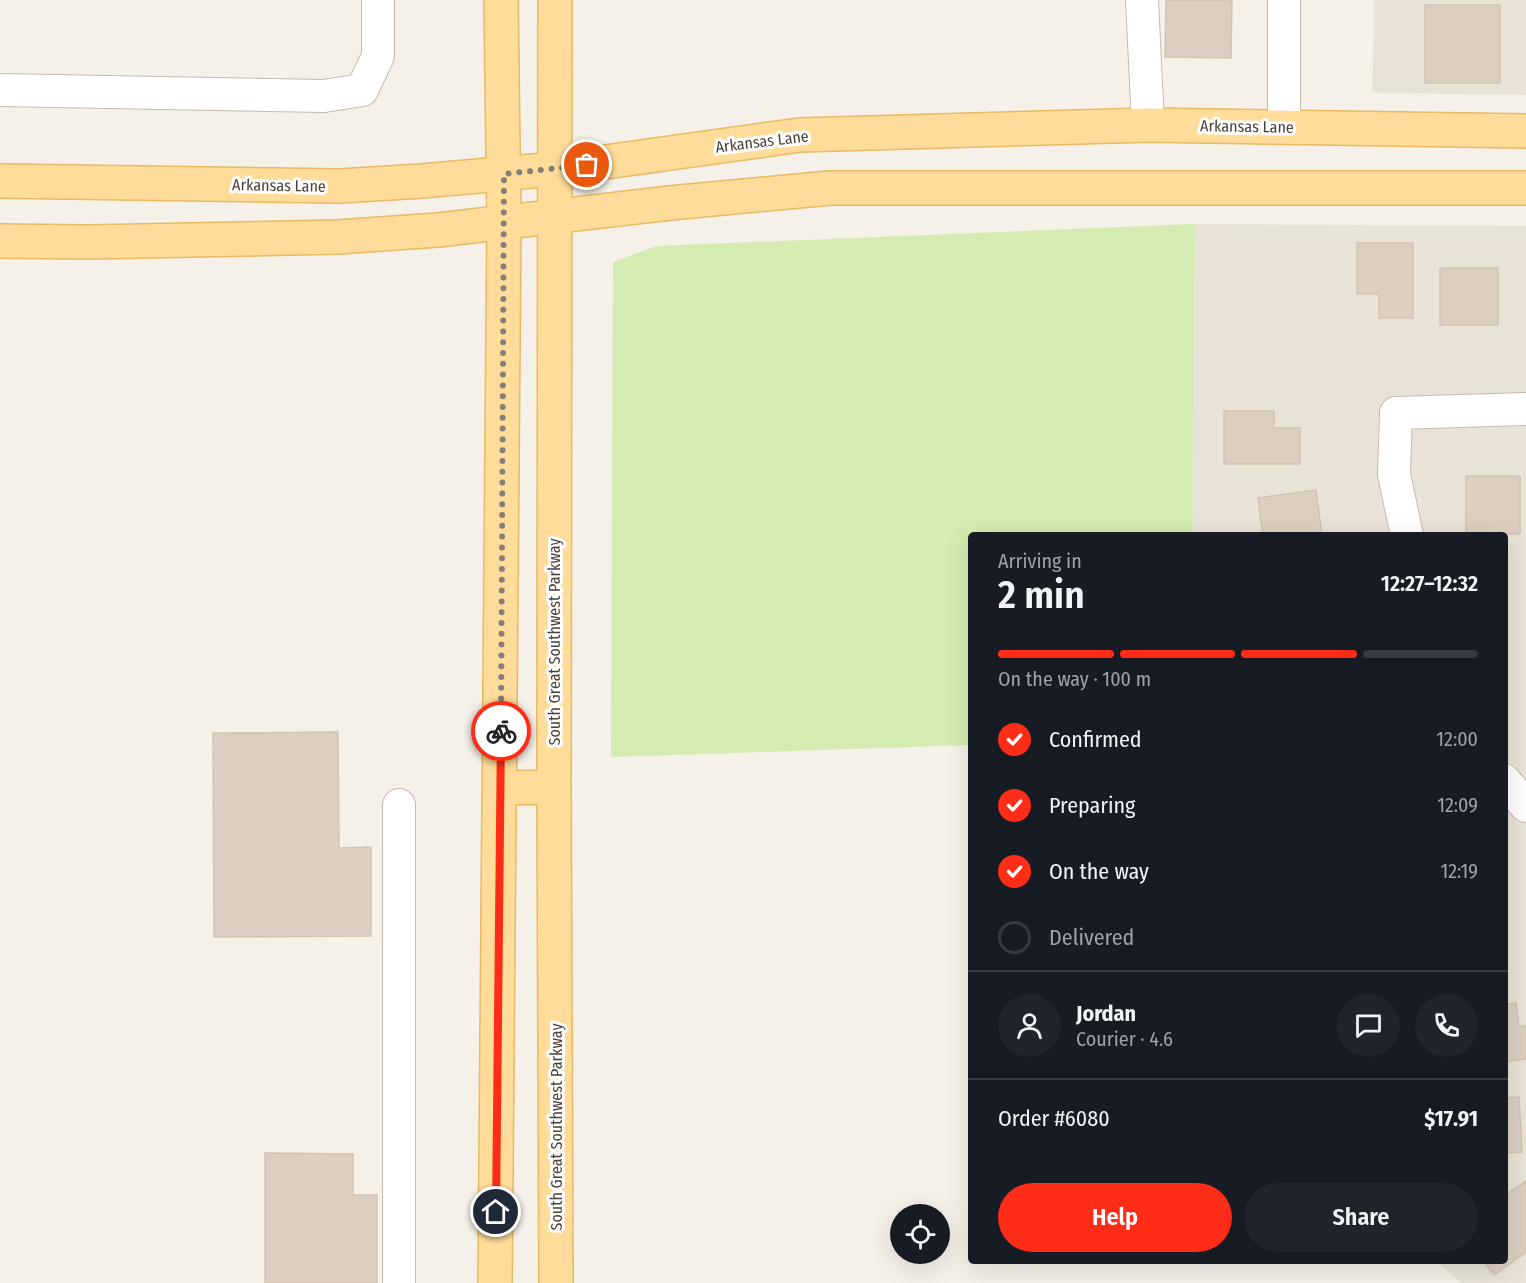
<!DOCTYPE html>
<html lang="en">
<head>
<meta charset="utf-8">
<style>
  body { margin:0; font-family:"Fira Sans Condensed",sans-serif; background:#20242c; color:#f1f3f6; height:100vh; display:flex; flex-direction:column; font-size:22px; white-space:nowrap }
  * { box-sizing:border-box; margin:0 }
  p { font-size:20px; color:#9ea1a6 }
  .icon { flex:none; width:33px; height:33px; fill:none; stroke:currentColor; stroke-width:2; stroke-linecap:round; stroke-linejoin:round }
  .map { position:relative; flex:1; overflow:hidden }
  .panel { position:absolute; left:968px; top:532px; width:540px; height:732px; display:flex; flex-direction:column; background:#171b24; border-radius:6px; box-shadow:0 6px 24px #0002 }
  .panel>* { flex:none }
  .fabs { position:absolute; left:890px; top:1204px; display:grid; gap:12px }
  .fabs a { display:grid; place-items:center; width:60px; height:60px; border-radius:50%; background:#171b24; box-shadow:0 6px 24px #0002; font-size:30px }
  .pin { position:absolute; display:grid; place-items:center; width:51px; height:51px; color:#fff; margin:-26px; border:3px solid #fff; border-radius:50%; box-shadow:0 2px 6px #0007 }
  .courier { position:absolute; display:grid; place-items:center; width:60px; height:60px; margin:-30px; border:4px solid #ff2c17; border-radius:50%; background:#fff; color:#222; box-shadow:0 2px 8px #0007 }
  .overview em { font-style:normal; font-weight:600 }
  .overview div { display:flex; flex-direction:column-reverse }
  .overview { display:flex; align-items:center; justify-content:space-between; height:102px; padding:0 30px }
  h1 { font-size:39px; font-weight:600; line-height:45px }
  .bar { display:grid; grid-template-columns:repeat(4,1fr); gap:9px 6px; align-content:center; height:72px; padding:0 30px }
  .bar i { height:8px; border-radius:4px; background:#363941 }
  .bar .selected { background:#ff2c17 }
  .bar p { grid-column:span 4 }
  .line { display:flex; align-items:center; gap:15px; padding:0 30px; border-top:2px solid #363941 }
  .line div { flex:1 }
  .round { display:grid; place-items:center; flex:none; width:63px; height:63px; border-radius:32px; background:#20242c }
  ol { padding:0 30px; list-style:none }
  li { display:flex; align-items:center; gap:18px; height:66px }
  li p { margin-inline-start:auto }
  li .icon { padding:6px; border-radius:50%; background:#ff2c17; color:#fff; stroke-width:4 }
  li:last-child { color:#9ea1a6 }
  li i { width:33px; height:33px; border:3px solid #363941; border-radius:50% }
  .button { display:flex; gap:12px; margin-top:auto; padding:12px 30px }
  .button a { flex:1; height:69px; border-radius:36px; background:#ff2c17; color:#fff; font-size:24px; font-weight:600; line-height:69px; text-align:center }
  .button a+a { background:#20242c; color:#f1f3f6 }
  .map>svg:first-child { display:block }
  .residential { fill:#e9e3d7 }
  .green { fill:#d4ebb1 }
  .building { fill:#dacfc1; stroke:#d3c4b1; stroke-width:1.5 }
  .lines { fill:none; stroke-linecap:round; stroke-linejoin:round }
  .minor-casing { stroke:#c4bbae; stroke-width:34 }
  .major-casing { stroke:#e9b964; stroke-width:36 }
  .minor { stroke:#fff; stroke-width:32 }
  .major { stroke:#ffdc99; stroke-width:33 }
  .done { stroke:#867f75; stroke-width:6; stroke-dasharray:0 10.8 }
  .route { stroke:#ff2c17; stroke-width:8 }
  .labels { text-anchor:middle; stroke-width:6; stroke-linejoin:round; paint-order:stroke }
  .street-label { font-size:16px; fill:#4a4137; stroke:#fff }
</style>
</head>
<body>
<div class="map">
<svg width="1526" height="1283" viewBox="0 0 1526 1283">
  <rect width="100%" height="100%" fill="#f5f1e9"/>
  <path class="residential" d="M1374,0H1526V95L1372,93Z
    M1195,224L1526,226V1283H1461L1438,1262H1504V536H1193Z"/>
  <path class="green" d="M1195,224L1193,535L970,536V745L611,757L613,262L657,246Z"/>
  <path class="building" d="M1166,0H1232L1231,58L1165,57Z
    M1425,5H1500V83H1425Z
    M1357,243H1413V318H1379V294H1357Z
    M1440,268H1498V325H1440Z
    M1224,411H1274V428H1300V464H1224Z
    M1466,476H1520V534H1466Z
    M1316,490L1322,536H1263L1258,498Z
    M338,732L339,848L371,847V936L214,937L213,733Z
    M1516,1003L1519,1026H1526V1059L1504,1062V1005Z
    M1519,1097L1522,1152L1504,1153V1098Z
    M265,1153L353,1154V1195H377V1283H265Z
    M1526,1181V1252L1494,1275L1484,1262H1504V1196Z"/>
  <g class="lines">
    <defs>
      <path id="minor" d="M1142,0L1148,125
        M1284,0V127
        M0,90L324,96L362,90L378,56V0
        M1407,536L1394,474L1396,413L1526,409
        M1504,780L1526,806
        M399,805V1283"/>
      <path id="major" d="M555,0L554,787L556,1283
        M0,181L340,186L422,181L555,169L800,135L1148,125L1526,131
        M0,241L88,242L338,237L438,230L670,203L830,188H1526
        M500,788L554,787
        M495,1283L504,222L501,0"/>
    </defs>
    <use href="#minor" class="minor-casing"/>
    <use href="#major" class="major-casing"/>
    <use href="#minor" class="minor"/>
    <use href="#major" class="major"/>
  </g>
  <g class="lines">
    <path class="done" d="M501,731L504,174L587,165"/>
    <path class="route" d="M496,1212L501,731"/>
  </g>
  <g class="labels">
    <g class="street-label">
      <text transform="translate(1247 126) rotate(1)" y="6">Arkansas Lane</text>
      <text transform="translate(762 141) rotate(-7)" y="6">Arkansas Lane</text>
      <text transform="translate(279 185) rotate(1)" y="6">Arkansas Lane</text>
      <text transform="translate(554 642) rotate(-90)" y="6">South Great Southwest Parkway</text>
      <text transform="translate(556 1127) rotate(-90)" y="6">South Great Southwest Parkway</text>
    </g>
  </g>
</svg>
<div class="fabs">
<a><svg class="icon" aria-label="locate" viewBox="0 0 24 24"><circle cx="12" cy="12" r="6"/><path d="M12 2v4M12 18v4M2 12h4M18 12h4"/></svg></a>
</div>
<div class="pin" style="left:587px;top:165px;background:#ea580c"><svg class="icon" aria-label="bag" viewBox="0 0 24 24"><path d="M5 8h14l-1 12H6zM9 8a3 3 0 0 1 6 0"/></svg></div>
<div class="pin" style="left:496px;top:1212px;background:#1f2937"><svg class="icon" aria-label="home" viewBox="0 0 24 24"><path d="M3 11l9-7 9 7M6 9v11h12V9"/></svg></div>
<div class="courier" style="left:501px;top:731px"><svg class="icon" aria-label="bike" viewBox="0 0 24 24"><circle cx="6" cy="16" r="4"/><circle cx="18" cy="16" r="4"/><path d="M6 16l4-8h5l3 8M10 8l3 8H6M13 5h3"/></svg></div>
<section class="panel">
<div class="overview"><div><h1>2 min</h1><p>Arriving in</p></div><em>12:27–12:32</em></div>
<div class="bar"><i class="selected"></i><i class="selected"></i><i class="selected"></i><i></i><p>On the way · 100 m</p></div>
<ol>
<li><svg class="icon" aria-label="check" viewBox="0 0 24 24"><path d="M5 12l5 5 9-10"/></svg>Confirmed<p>12:00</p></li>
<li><svg class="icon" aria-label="check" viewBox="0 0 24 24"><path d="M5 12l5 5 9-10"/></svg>Preparing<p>12:09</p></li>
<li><svg class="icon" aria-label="check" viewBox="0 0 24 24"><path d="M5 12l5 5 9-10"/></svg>On the way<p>12:19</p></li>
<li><i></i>Delivered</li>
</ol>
<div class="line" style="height:108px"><a class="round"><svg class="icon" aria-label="person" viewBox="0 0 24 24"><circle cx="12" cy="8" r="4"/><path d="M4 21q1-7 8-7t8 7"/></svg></a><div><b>Jordan</b><p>Courier · 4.6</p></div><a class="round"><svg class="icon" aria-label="chat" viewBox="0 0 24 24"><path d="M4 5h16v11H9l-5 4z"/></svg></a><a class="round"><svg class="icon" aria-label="phone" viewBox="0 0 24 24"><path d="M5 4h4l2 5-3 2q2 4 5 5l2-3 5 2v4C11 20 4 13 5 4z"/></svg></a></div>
<div class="line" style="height:78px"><div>Order #6080</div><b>$17.91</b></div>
<div class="button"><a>Help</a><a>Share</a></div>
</section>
</div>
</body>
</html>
